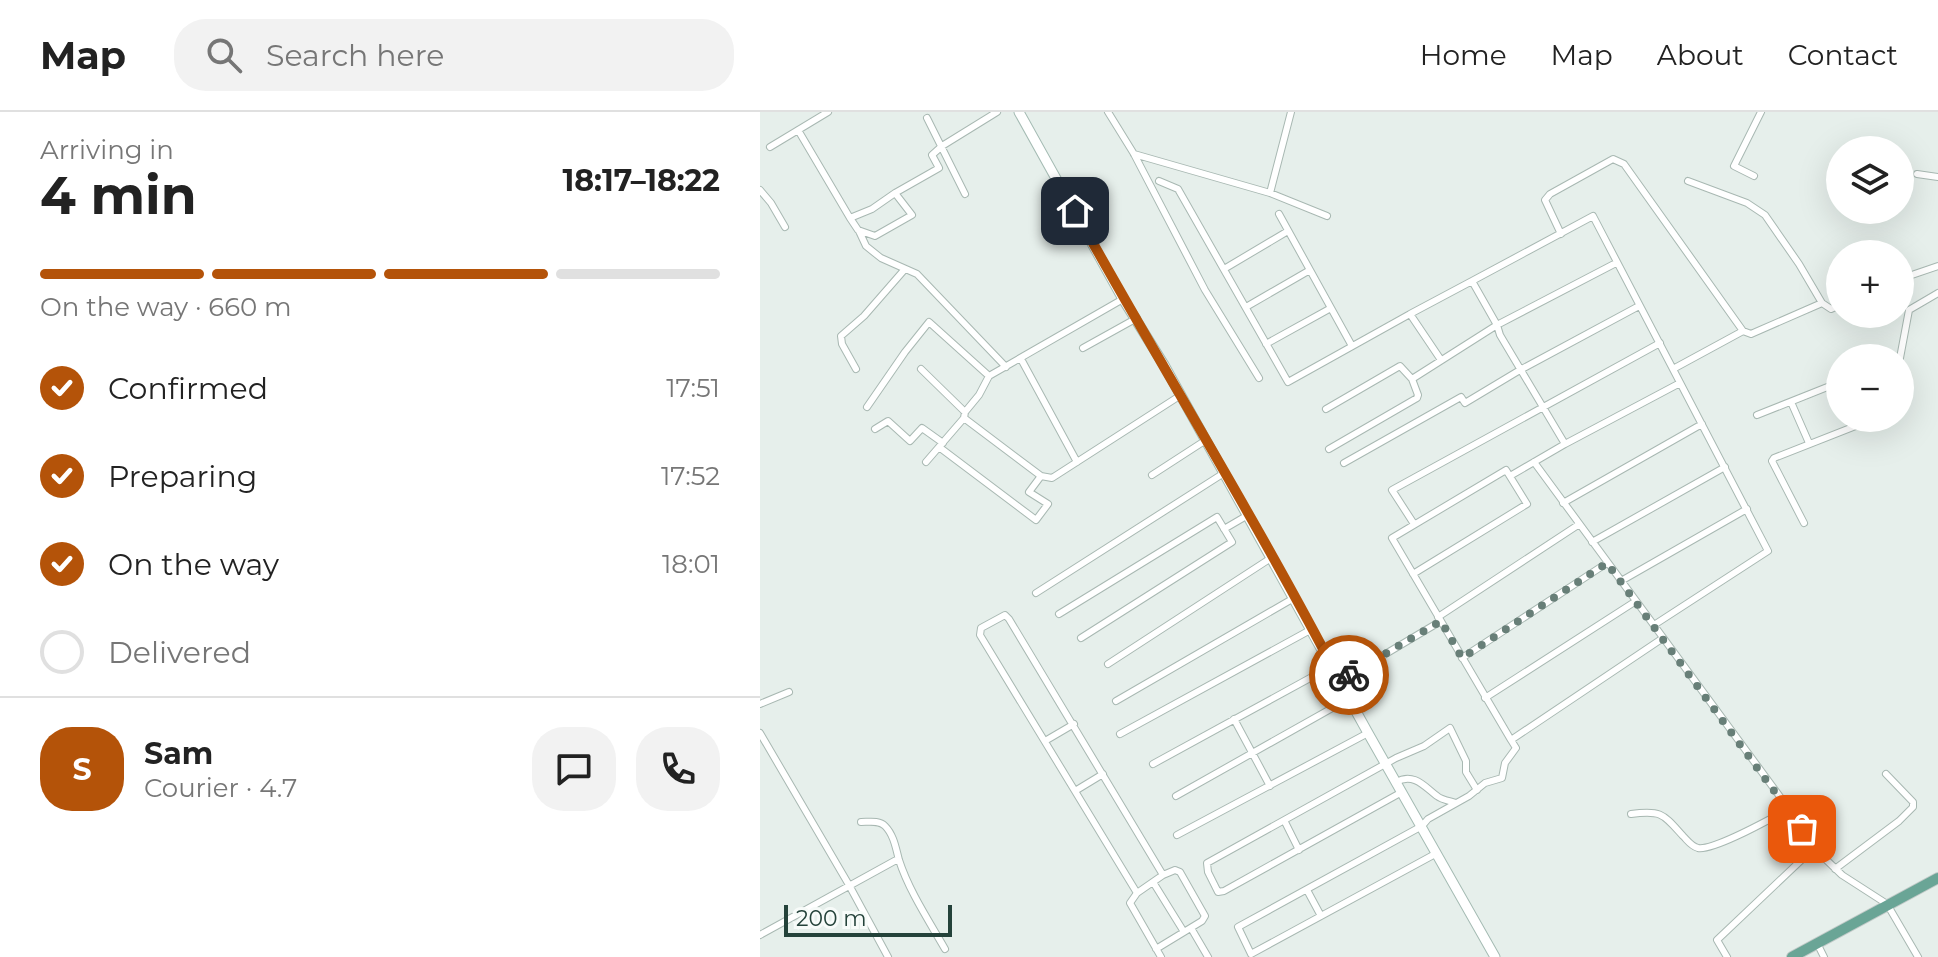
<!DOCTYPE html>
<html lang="en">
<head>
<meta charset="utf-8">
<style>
  body { margin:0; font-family:Montserrat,sans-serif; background:#f2f2f2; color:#222; height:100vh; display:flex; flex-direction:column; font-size:30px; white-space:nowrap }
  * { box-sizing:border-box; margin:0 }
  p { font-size:26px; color:#767676 }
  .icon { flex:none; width:44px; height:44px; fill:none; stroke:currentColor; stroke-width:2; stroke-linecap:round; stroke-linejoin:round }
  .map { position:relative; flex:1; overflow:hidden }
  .details { display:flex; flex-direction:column; background:#fff; width:760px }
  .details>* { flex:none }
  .fabs { position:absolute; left:1066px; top:24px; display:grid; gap:16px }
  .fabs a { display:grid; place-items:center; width:88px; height:88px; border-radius:50%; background:#fff; box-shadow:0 8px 32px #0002; font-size:40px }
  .scale { position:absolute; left:24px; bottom:20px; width:168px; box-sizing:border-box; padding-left:8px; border:4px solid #24423a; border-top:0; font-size:22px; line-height:28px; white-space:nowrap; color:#24423a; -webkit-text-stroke:6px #f7fbf9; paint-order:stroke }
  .pin { position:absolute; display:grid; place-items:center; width:68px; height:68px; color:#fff; margin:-34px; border-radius:16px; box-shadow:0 4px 12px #0006 }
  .courier { position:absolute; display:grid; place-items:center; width:80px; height:80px; margin:-40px; border:6px solid #b45309; border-radius:50%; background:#fff; color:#222; box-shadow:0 2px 10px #0007 }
  .summary em { font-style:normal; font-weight:700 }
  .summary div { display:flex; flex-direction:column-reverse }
  .summary { display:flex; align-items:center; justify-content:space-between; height:136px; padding:0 40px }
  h1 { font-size:52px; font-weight:700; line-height:60px }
  .bar { display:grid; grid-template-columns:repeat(4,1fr); gap:12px 8px; align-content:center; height:96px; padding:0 40px }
  .bar i { height:10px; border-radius:6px; background:#e0e0e0 }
  .bar .current { background:#b45309 }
  .bar p { grid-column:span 4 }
  .line { display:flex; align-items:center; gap:20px; padding:0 40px; border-top:2px solid #e0e0e0 }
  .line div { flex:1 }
  .round { display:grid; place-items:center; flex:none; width:84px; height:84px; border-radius:32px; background:#f2f2f2 }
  ol { padding:0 40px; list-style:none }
  li { display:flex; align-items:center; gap:24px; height:88px }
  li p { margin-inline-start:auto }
  li .icon { padding:8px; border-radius:50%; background:#b45309; color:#fff; stroke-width:4 }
  li:last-child { color:#767676 }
  li i { width:44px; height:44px; border:4px solid #e0e0e0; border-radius:50% }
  header { display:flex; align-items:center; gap:48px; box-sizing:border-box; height:112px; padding:0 40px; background:#fff; border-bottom:2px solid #e0e0e0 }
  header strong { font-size:38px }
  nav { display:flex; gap:44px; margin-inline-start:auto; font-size:28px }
  .search { width:560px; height:72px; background:#f2f2f2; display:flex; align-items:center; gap:20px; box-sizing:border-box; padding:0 28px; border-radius:32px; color:#767676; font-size:30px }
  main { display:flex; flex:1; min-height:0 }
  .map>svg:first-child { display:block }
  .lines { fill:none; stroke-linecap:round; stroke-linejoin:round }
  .street-casing { stroke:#a8b8b2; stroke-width:8 }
  .secondary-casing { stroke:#a4bbb3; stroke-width:11 }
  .primary-casing { stroke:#c2cac8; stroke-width:12 }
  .street { stroke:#fff; stroke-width:6 }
  .secondary { stroke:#fff; stroke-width:9 }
  .primary { stroke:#6aa596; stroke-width:10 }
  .done { stroke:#687f78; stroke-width:8; stroke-dasharray:0 14.4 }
  .route { stroke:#b45309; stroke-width:10 }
</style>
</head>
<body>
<header>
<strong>Map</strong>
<div class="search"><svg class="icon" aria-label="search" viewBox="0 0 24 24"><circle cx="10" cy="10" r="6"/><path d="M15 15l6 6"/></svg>Search here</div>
<nav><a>Home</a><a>Map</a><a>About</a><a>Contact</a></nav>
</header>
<main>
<section class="details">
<div class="summary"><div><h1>4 min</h1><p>Arriving in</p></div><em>18:17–18:22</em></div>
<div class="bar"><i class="current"></i><i class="current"></i><i class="current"></i><i></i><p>On the way · 660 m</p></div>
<ol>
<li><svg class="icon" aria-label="check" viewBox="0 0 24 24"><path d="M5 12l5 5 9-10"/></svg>Confirmed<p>17:51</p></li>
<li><svg class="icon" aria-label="check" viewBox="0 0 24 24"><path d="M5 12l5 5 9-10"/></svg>Preparing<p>17:52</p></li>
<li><svg class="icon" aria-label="check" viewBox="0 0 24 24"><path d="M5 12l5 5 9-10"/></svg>On the way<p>18:01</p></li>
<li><i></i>Delivered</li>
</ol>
<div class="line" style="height:144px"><b class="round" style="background:#b45309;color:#fff">S</b><div><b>Sam</b><p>Courier · 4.7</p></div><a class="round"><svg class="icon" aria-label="chat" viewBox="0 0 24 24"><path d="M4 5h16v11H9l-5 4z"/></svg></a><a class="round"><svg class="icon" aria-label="phone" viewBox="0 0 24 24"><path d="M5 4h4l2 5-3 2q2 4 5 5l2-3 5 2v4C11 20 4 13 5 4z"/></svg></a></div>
</section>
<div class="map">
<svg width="1178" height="845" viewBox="0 0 1178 845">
  <rect width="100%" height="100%" fill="#e6efeb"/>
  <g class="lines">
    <defs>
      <path id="street" d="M348,0L374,42L445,178L499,266
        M167,6L205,82
        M38,18L90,106
        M10,35L68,0
        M374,42L510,81L567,104
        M1157,62L1178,65
        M994,64L974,54L1001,0
        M399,69L418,77L528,270L650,202
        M928,69L987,91L1005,103L1039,152L1062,191
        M0,78L11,91L25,115
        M135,81L112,97L90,106L98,118L115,124L152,103L135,81L179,56L172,43L182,34L237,0
        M510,81L531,0
        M519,102L592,234
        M99,119L106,134L121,146L157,162L246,255
        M801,122L785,88L790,82L853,47L864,52L983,219
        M464,157L528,119
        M1140,167L1178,154
        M363,187L229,264L219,283L205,300L204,306L281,364L292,366L421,283
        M486,195L550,158
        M506,232L571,196
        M323,236L377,206
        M1140,246L1149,198L1178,181
        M261,247L317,350
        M681,248L650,202L712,169
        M96,257L82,232L81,224L104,204L145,157
        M161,257L205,300
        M913,257L983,219L991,222L1062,191L1071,197L1080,193
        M1031,290L1049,331
        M107,295L145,240L169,210L229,264
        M566,297L640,254L652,267L737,213L856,151
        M997,303L1080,270
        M115,317L128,309L150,329L162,316L183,331
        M805,332L920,271
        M179,335L276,408L288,392L269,380L281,364
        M569,337L657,286L658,283L652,267
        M166,350L204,306
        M774,350L1029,697L1054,736L1082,763L1127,792L1158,845
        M584,351L701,285L705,291L760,258L879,194
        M392,363L446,328
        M750,364L805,332L740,223L737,213L712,169L833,104L1008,439L894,513
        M803,391L942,312
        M1044,411L1012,349L1014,346L1116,306
        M654,412L632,378L900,231
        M464,417L488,403
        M832,430L965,355
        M653,462L767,392L746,358L632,426L751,628L903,526
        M861,469L987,397
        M276,481L464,361
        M299,502L457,405L472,430L321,526
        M678,505L818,413
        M702,546L847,451
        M348,552L511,446
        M580,569L681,509
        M725,586L876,489
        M356,589L534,486
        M0,592L29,580
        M474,607L510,674
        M0,621L89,773L128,845
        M360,622L552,517
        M285,629L314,612
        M393,652L572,554
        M636,670C654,660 665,675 677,684C682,688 690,689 696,691
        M315,679L343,662
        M642,680L464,779L458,780L448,760L447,751L636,646L664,634L690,616L706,649V660L717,678
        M416,684L590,586
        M871,702C902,698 903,702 923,724C928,729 931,734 938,736C954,739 1012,706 1029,697
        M101,710C109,710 119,708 125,714C134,723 136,737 139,748C149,779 169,809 185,837
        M525,710L539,738
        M417,723L608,621
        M677,741L491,842L478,815L662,714L668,707L709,684L725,671L742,666L745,651L756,636L751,628
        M1075,757L1139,709L1153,695V690L1126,662
        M393,770L424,820
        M547,778L561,804
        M377,781L220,523L221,516L245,503L249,507L403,763L377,781L370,791L401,845
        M431,816L448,845
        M0,823L138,747
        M1057,831L1064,845
        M396,837L442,809L445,804L420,760L415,758L403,763
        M967,845L957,828L1054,736"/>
      <path id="secondary" d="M259,0L363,187L404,253L608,621L735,845"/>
      <path id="primary" d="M1032,845L1178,766"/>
    </defs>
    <use href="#street" class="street-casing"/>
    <use href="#secondary" class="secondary-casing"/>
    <use href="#primary" class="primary-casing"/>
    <use href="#street" class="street"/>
    <use href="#secondary" class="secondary"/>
    <use href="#primary" class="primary"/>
  </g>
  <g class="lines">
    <path class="done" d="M589,563L681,509L702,546L847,451L1042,717"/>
    <path class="route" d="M315,99C402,256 497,409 580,569L589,563"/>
  </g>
</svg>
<div class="fabs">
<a><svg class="icon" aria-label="layers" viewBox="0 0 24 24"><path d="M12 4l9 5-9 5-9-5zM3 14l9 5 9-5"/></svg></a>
<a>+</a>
<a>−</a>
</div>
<div class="scale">200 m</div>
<div class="pin" style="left:1042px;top:717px;background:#ea580c"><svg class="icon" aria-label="bag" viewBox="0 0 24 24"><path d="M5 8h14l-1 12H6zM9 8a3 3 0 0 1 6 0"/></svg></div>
<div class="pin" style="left:315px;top:99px;background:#1f2937"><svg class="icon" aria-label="home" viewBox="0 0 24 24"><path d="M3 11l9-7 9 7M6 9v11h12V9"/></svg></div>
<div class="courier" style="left:589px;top:563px"><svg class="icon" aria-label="bike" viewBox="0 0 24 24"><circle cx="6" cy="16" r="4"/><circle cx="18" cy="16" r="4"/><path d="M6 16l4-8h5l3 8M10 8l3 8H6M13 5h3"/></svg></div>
</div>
</main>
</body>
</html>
